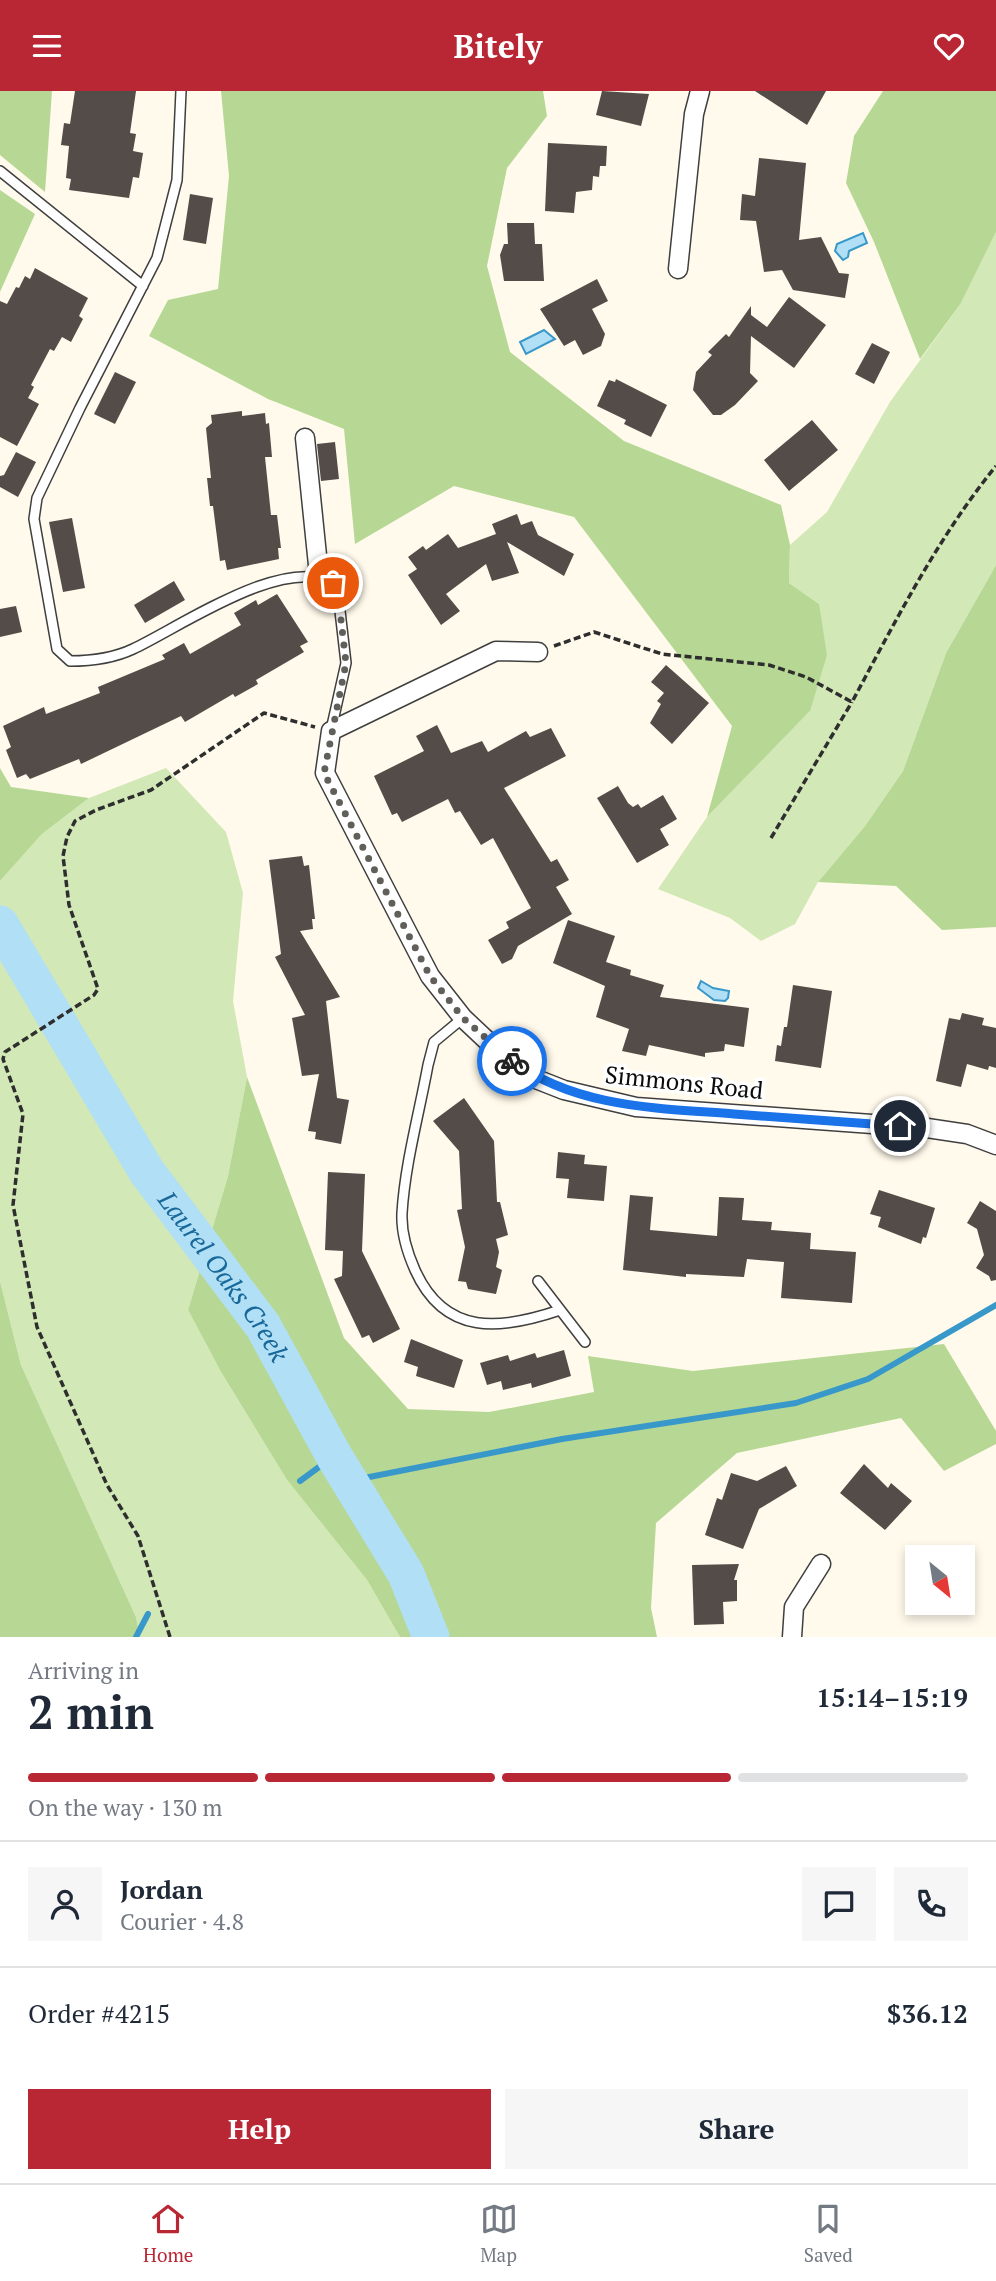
<!DOCTYPE html>
<html lang="en">
<head>
<meta charset="utf-8">
<style>
  body { margin:0; font-family:"PT Serif",serif; background:#f6f6f7; color:#1f2937; height:100vh; display:flex; flex-direction:column; font-size:26px; white-space:nowrap }
  * { box-sizing:border-box; margin:0 }
  p { font-size:23px; color:#747a83 }
  .icon { flex:none; width:38px; height:38px; fill:none; stroke:currentColor; stroke-width:2; stroke-linecap:round; stroke-linejoin:round }
  .map { position:relative; height:1546px; overflow:hidden }
  .drawer { display:flex; flex-direction:column; background:#fff; flex:1 }
  .drawer>* { flex:none }
  .needle { width:46px; rotate:150deg }
  .fabs { position:absolute; left:905px; top:1454px; display:grid; gap:14px }
  .fabs a { display:grid; place-items:center; width:70px; height:70px; border-radius:0px; background:#fff; box-shadow:0 4px 10px #0003; font-size:35px }
  .pin { position:absolute; display:grid; place-items:center; width:60px; height:60px; color:#fff; margin:-30px; border:4px solid #fff; border-radius:50%; box-shadow:0 2px 7px #0007 }
  .courier { position:absolute; display:grid; place-items:center; width:70px; height:70px; margin:-35px; border:5px solid #1a73e8; border-radius:50%; background:#fff; color:#222; box-shadow:0 2px 9px #0007 }
  .overview em { font-style:normal; font-weight:700 }
  .overview div { display:flex; flex-direction:column-reverse }
  .overview { display:flex; align-items:center; justify-content:space-between; height:119px; padding:0 28px }
  h1 { font-size:46px; font-weight:700; line-height:52px }
  .bar { display:grid; grid-template-columns:repeat(4,1fr); gap:10px 7px; align-content:center; height:84px; padding:0 28px }
  .bar i { height:9px; border-radius:5px; background:#e0e1e3 }
  .bar .active { background:#b92735 }
  .bar p { grid-column:span 4 }
  .line { display:flex; align-items:center; gap:18px; padding:0 28px; border-top:2px solid #e0e1e3 }
  .line div { flex:1 }
  .round { display:grid; place-items:center; flex:none; width:74px; height:74px; border-radius:0px; background:#f6f6f7 }
  .cta { display:flex; gap:14px; margin-top:auto; padding:14px 28px }
  .cta a { flex:1; height:80px; border-radius:0px; background:#b92735; color:#fff; font-size:28px; font-weight:700; line-height:80px; text-align:center }
  .cta a+a { background:#f6f6f7; color:#1f2937 }
  header { display:flex; justify-content:space-between; align-items:center; height:91px; padding:0 28px; background:#b92735; color:#fff; font-size:32px; font-weight:700 }
  .menu { display:flex; justify-content:space-around; align-items:center; height:98px; border-top:2px solid #e0e1e3; background:#fff; font-size:19px; color:#747a83 }
  .menu a { display:grid; justify-items:center; gap:4px }
  .menu .active { color:#b92735 }
  .map>svg:first-child { display:block }
  .green { fill:#d2e8b6 }
  .forest { fill:#b7d895 }
  .water { fill:#b1dff5; stroke:#3998ca; stroke-width:2 }
  .lines { fill:none; stroke-linecap:round; stroke-linejoin:round }
  .stream { stroke:#3998ca; stroke-width:6 }
  .river { stroke:#b1dff5; stroke-width:37 }
  .building { fill:#544c48 }
  .lane-casing { stroke:#3f3f3f; stroke-width:12 }
  .street-casing { stroke:#3f3f3f; stroke-width:21 }
  .path { stroke:#2e2e2e; stroke-width:3.5; stroke-dasharray:7 3.5; stroke-linecap:butt }
  .lane { stroke:#fff; stroke-width:9 }
  .street { stroke:#fff; stroke-width:18 }
  .done { stroke:#615f5a; stroke-width:7; stroke-dasharray:0 12.6 }
  .route { stroke:#1a73e8; stroke-width:9 }
  .labels { text-anchor:middle; stroke-width:7; stroke-linejoin:round; paint-order:stroke }
  .street-label { font-size:24px; fill:#0c0c0c; stroke:#fff }
  .water-label { font-size:26px; font-style:italic; fill:#18689a; stroke:#fff }
</style>
</head>
<body>
<header><svg class="icon" aria-label="menu" viewBox="0 0 24 24"><path d="M4 6h16M4 12h16M4 18h16"/></svg>Bitely<svg class="icon" aria-label="heart" viewBox="0 0 24 24"><path d="M12 20l-8-8c-3-5 5-10 8-4 3-6 11-1 8 4z"/></svg></header>
<div class="map">
<svg width="996" height="1546" viewBox="0 0 996 1546">
  <rect width="100%" height="100%" fill="#fffaeb"/>
  <path class="green" d="M996,141V474L946,562L903,680L865,735L818,791L795,833L761,850L730,827L658,798L707,726L810,620L819,513L789,492L790,454L827,421L890,311L961,212Z
    M166,677L226,741L243,802L233,910L247,986L228,1085L188,1219L221,1281L287,1389L367,1489L400,1546H140L136,1526L21,1274L0,1190V790L42,743L89,707Z"/>
  <path class="forest" d="M0,0H52L45,101L0,64Z
    M221,0H543L547,25L507,77L487,175L510,261L624,350L781,414L790,454L789,492L819,513L827,564L810,620L707,726L732,635L574,426L454,395L355,453L344,338L268,308L149,245L168,209L218,198L229,85Z
    M883,0H996V141L961,212L920,268L874,151L846,92L854,45Z
    M0,99L35,123L0,201Z
    M996,474V836L942,839L896,795L818,791L865,735L903,680L946,562Z
    M0,677L11,696L89,707L42,743L0,790Z
    M247,986L344,1247L408,1318L489,1321L594,1301L588,1265L693,1280L944,1253L996,1340V1353L944,1380L901,1327L737,1362L656,1432L651,1517L657,1546H400L367,1489L287,1389L221,1281L188,1219L228,1085Z
    M0,1190L21,1274L136,1526L140,1546H0Z"/>
  <path class="water" d="M863,142L867,152L849,160L848,166L843,169L835,160L837,153Z
    M544,239L555,248L526,263L520,251Z
    M701,890L713,897L729,900L728,907L725,910L714,909L698,897Z"/>
  <g class="lines">
    <path class="stream" d="M300,1390L334,1365
      M349,1390L562,1348L796,1312L868,1288L996,1214
      M136,1546L148,1523"/>
    <path class="river" id="s1" d="M0,833L147,1081L263,1235L334,1365L406,1483L431,1546"/>
  </g>
  <path class="building" d="M75,0H136L130,42L136,43L133,60L143,62L139,87L133,86L129,107L69,99L71,88L66,87L69,55L61,54L64,32L70,33Z
    M602,0L649,3L641,35L596,24Z
    M755,0H826L807,34Z
    M548,52L607,55L606,75H600L599,86L593,85L592,99L576,101L574,122L545,120Z
    M759,67L806,72L799,149L821,146L839,182L849,183L845,207L793,199L782,179L764,181L756,130L740,129L742,103L755,105Z
    M190,103L213,107L206,153L183,149Z
    M507,132H534L535,153H542L544,190H504L500,164L504,153H508Z
    M35,177L88,207L79,225L83,228L71,251L62,246L54,260L50,258L31,294L34,296L28,307L39,313L17,355L0,346V210L7,213L16,196L19,197L25,185L30,188Z
    M597,188L608,210L592,218L605,243L601,255L583,264L575,249L564,255L540,218Z
    M789,206L826,234L794,277L751,245L750,282L758,290L735,314L721,324H713L693,299L696,281L712,264L708,261L726,243L729,246L751,215V224L767,236Z
    M872,252L890,261L874,293L855,283Z
    M115,281L136,291L115,333L94,323Z
    M616,288L667,314L651,346L624,333L626,329L597,315L609,289L615,291Z
    M242,320V325L265,322L266,333L269,332L272,366H265L271,424H277L281,457H278L279,468L227,479L225,469L220,470L213,415H210L207,387H211L206,337L212,332L211,324Z
    M812,329L838,359L789,400L764,369Z
    M335,351L339,388L321,390L317,353Z
    M16,361L36,371L18,406L0,396V385L4,384Z
    M517,423L521,434L532,430L538,444L574,463L564,485L507,451L519,482L492,490L486,473L446,503L460,520L441,534L408,484L417,478L408,466L423,455L426,459L448,443L458,457L496,443L492,433Z
    M72,427L85,497L63,501L49,431Z
    M174,490L185,509L145,532L134,514Z
    M277,503L308,551L300,555L304,561L256,589L258,593L235,606L233,603L185,631L181,625L81,673L79,668L30,688L26,683L17,687L6,659L11,656L3,635L44,616L46,623L100,602L98,596L165,568L162,564L184,552L190,563L241,534L234,522L256,509L258,514Z
    M16,515L22,541L0,546V518Z
    M666,574L709,612L672,653L650,632L661,613L657,610L664,602L651,591Z
    M437,634L451,662L482,650L488,661L526,640L530,646L551,637L566,665L504,697L551,771L557,768L569,789L556,796L572,823L518,855L512,868L502,873L488,849L509,837L506,831L531,817L493,747L481,754L460,720L455,722L448,708L402,731L397,722L392,724L374,685L424,660L416,645Z
    M618,695L628,712L633,716L638,713L641,717L663,704L677,728L660,738L669,754L637,772L597,707Z
    M302,765L304,775L309,774L315,828H312L313,838L300,840L340,906L326,910L337,1007L349,1009L341,1053L315,1048L316,1041L308,1040L319,983L302,985L292,927L305,924L275,866L281,863L269,769Z
    M568,829L615,845L606,871L631,879L630,884L664,894L660,906L749,917L744,956L725,953L724,960L705,962V966L649,954L646,965L622,960L629,938L596,926L605,895L553,872Z
    M793,894L832,900L821,977L775,970L777,954L781,955L784,936H787Z
    M962,922L984,927L982,934L996,937V977L989,975L988,979L967,973L961,996L936,990L949,927L960,929Z
    M464,1007L494,1050L497,1111H500L508,1144L496,1148L499,1161L496,1176L502,1179L496,1203L468,1198L466,1191L458,1190L465,1156L457,1119L462,1118L459,1060L433,1030Z
    M558,1061L585,1064L584,1073L607,1075L604,1110L567,1107L569,1088L556,1087Z
    M328,1081L365,1083L362,1160L400,1238L373,1252L369,1244L362,1247L334,1188L342,1185L343,1160L325,1159Z
    M879,1099L935,1117L926,1147L923,1146L921,1153L878,1136L881,1126L870,1123Z
    M630,1104L653,1106L650,1139L717,1145L719,1106L744,1107L742,1129L772,1131L771,1139L811,1142L810,1158L856,1161L852,1212L781,1207L784,1171L747,1168L744,1186L686,1183V1186L623,1179Z
    M980,1110L996,1120V1189L991,1190L989,1185L976,1177L984,1164L977,1138L967,1132Z
    M411,1248L463,1269L454,1297L416,1285L418,1276L404,1271Z
    M564,1259L571,1285L532,1297L531,1292L503,1299L501,1290L487,1294L480,1272L508,1264L510,1270L535,1262L537,1267Z
    M864,1373L888,1397L891,1392L912,1410L885,1439L840,1402Z
    M786,1375L797,1395L759,1418L743,1458L705,1444L717,1407L722,1409L731,1382L757,1390Z
    M739,1473L734,1489H737V1510L723,1511L724,1533L694,1534L692,1474Z"/>
  <g class="lines">
    <defs>
      <path id="lane" d="M181,0L177,89L157,167L80,317L37,407L34,428L57,558L70,570C91,570 114,567 133,558C180,536 283,464 333,492L340,520L346,572L331,639
        M0,80L143,195
        M463,927L434,951L428,974C419,1023 405,1073 402,1122C401,1143 407,1161 415,1179C445,1246 501,1239 560,1219
        M538,1190L585,1251"/>
      <path id="street" d="M678,178L694,23L700,0
        M305,347L319,484
        M538,561L496,560L331,640L325,682L430,885L463,927L497,959L536,988L564,999L636,1016L927,1037L967,1043L996,1054
        M792,1546L794,1516L821,1473"/>
    </defs>
    <use href="#lane" class="lane-casing"/>
    <use href="#street" class="street-casing"/>
    <path class="path" d="M554,555L594,541L662,563L769,574L806,586L852,611C895,531 938,446 996,375
      M771,747L852,611
      M170,1546L138,1445L107,1394L37,1236L13,1114L23,1023L3,968L5,961L94,904L98,898L69,814L63,765L67,746L75,730L96,719L151,699L264,622L315,636"/>
    <use href="#lane" class="lane"/>
    <use href="#street" class="street"/>
  </g>
  <g class="lines">
    <path class="done" d="M333,492L340,520L346,572L324,682L430,885L463,927L512,970"/>
    <path class="route" d="M512,970C577,1017 657,1017 734,1023C789,1027 845,1031 900,1035"/>
  </g>
  <g class="labels">
    <g class="street-label">
      <text transform="translate(684 992) rotate(6)" y="8">Simmons Road</text>
    </g>
    <g class="water-label">
      <text dy="9" stroke="none"><textPath href="#s1" startOffset="418">Laurel Oaks Creek</textPath></text>
    </g>
  </g>
</svg>
<div class="fabs">
<a><svg class="needle" viewBox="-14 -14 28 28"><path d="M0-13l5 13h-10z" fill="#e53935"/><path d="M0 13l5-13h-10z" fill="#747a83"/></svg></a>
</div>
<div class="pin" style="left:333px;top:492px;background:#ea580c"><svg class="icon" aria-label="bag" viewBox="0 0 24 24"><path d="M5 8h14l-1 12H6zM9 8a3 3 0 0 1 6 0"/></svg></div>
<div class="pin" style="left:900px;top:1035px;background:#1f2937"><svg class="icon" aria-label="home" viewBox="0 0 24 24"><path d="M3 11l9-7 9 7M6 9v11h12V9"/></svg></div>
<div class="courier" style="left:512px;top:970px"><svg class="icon" aria-label="bike" viewBox="0 0 24 24"><circle cx="6" cy="16" r="4"/><circle cx="18" cy="16" r="4"/><path d="M6 16l4-8h5l3 8M10 8l3 8H6M13 5h3"/></svg></div>
</div>
<section class="drawer">
<div class="overview"><div><h1>2 min</h1><p>Arriving in</p></div><em>15:14–15:19</em></div>
<div class="bar"><i class="active"></i><i class="active"></i><i class="active"></i><i></i><p>On the way · 130 m</p></div>
<div class="line" style="height:126px"><a class="round"><svg class="icon" aria-label="person" viewBox="0 0 24 24"><circle cx="12" cy="8" r="4"/><path d="M4 21q1-7 8-7t8 7"/></svg></a><div><b>Jordan</b><p>Courier · 4.8</p></div><a class="round"><svg class="icon" aria-label="chat" viewBox="0 0 24 24"><path d="M4 5h16v11H9l-5 4z"/></svg></a><a class="round"><svg class="icon" aria-label="phone" viewBox="0 0 24 24"><path d="M5 4h4l2 5-3 2q2 4 5 5l2-3 5 2v4C11 20 4 13 5 4z"/></svg></a></div>
<div class="line" style="height:91px"><div>Order #4215</div><b>$36.12</b></div>
<div class="cta"><a>Help</a><a>Share</a></div>
</section>
<nav class="menu">
<a class="active"><svg class="icon" aria-label="home" viewBox="0 0 24 24"><path d="M3 11l9-7 9 7M6 9v11h12V9"/></svg>Home</a>
<a><svg class="icon" aria-label="map" viewBox="0 0 24 24"><path d="M3 6l6-2 6 2 6-2v14l-6 2-6-2-6 2zM9 4v14M15 6v14"/></svg>Map</a>
<a><svg class="icon" aria-label="saved" viewBox="0 0 24 24"><path d="M7 4h10v16l-5-4-5 4z"/></svg>Saved</a>
</nav>
</body>
</html>
